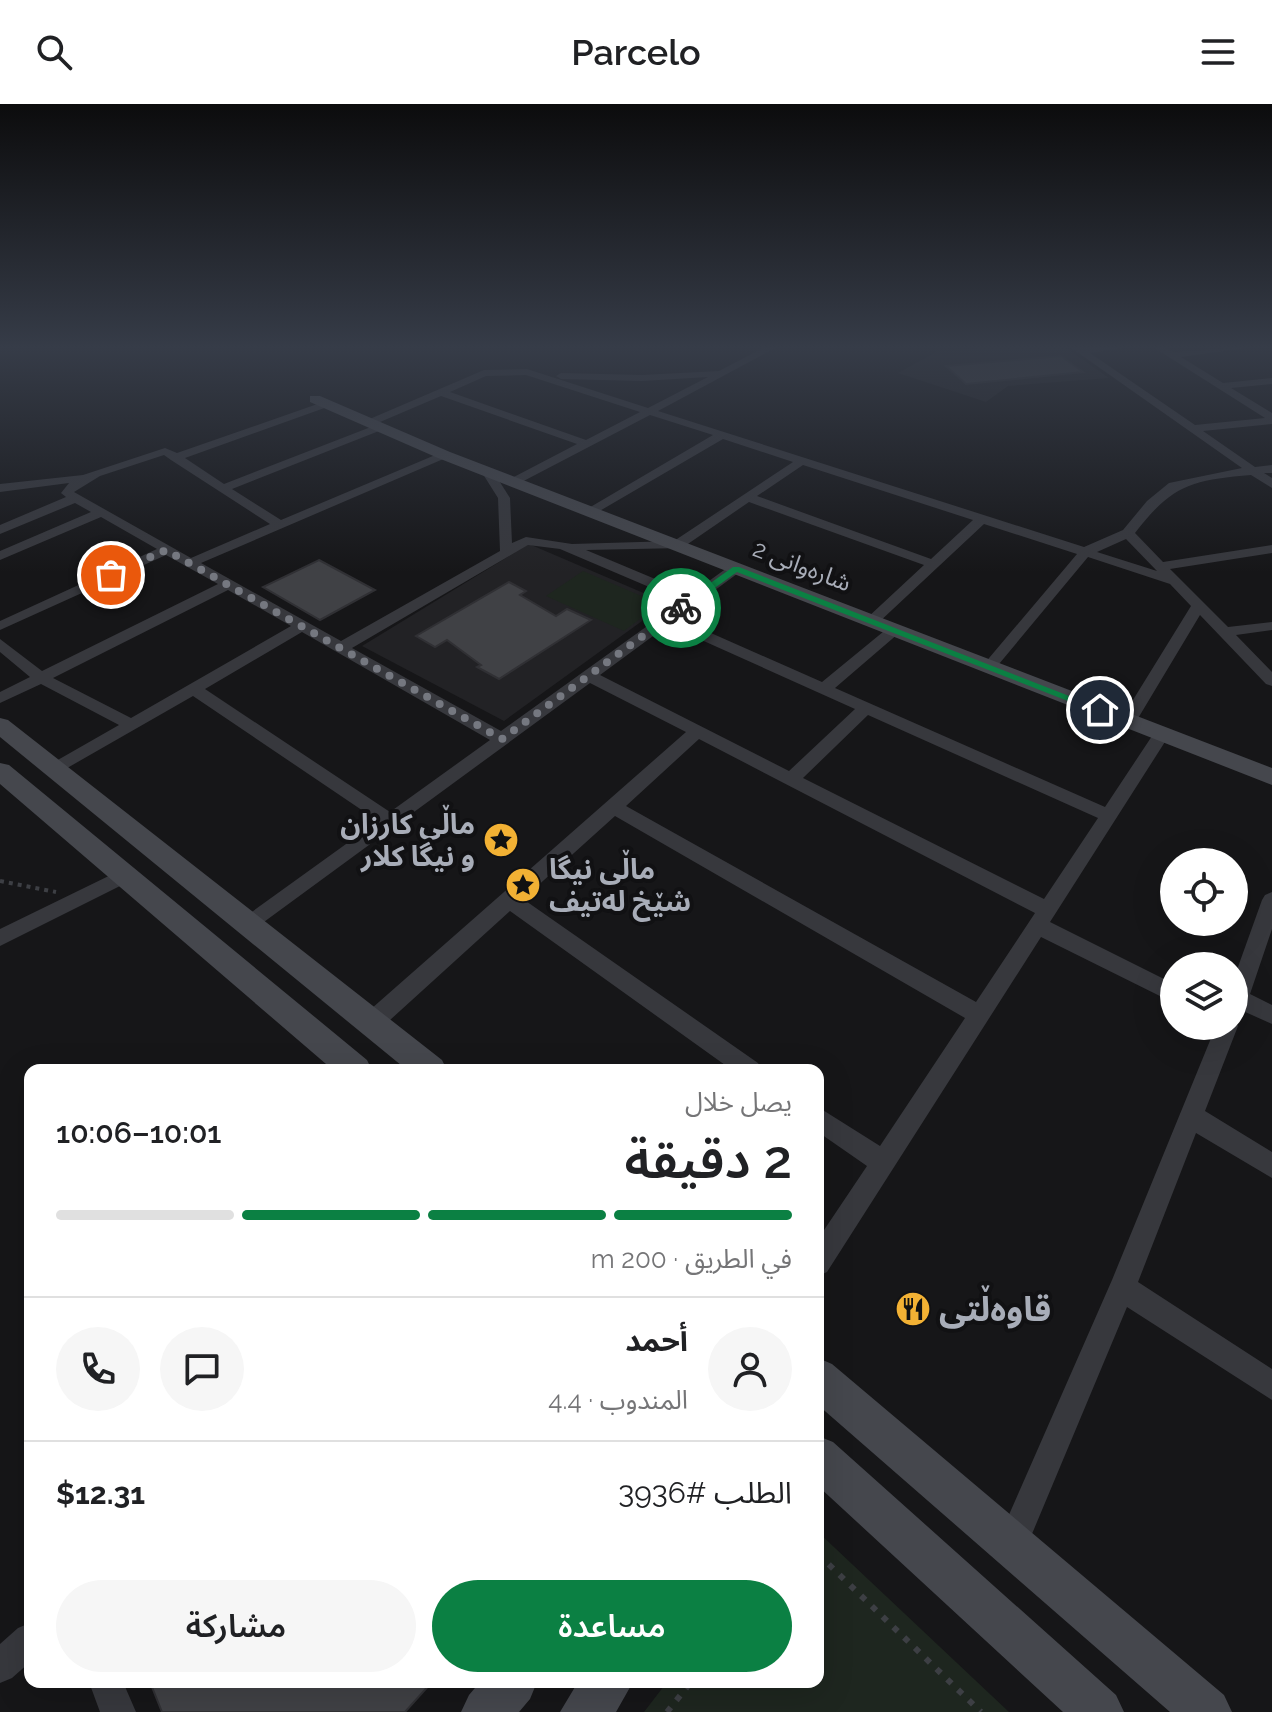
<!DOCTYPE html>
<html lang="ar">
<head>
<meta charset="utf-8">
<style>
  body { margin:0; font-family:Raleway,"Noto Sans Arabic",sans-serif; background:#f6f6f6; color:#202124; direction:rtl; height:100vh; display:flex; flex-direction:column; font-size:30px; white-space:nowrap }
  * { box-sizing:border-box; margin:0 }
  p { font-size:26px; color:#757577 }
  .icon { flex:none; width:44px; height:44px; fill:none; stroke:currentColor; stroke-width:2; stroke-linecap:round; stroke-linejoin:round }
  .map { position:relative; flex:1; overflow:hidden; direction:ltr }
  .details { position:absolute; left:24px; top:960px; width:800px; height:624px; display:flex; flex-direction:column; background:#fff; border-radius:16px; box-shadow:0 8px 32px #0002; direction:rtl }
  .details>* { flex:none }
  .tools { position:absolute; left:1160px; top:744px; display:grid; gap:16px }
  .tools a { display:grid; place-items:center; width:88px; height:88px; border-radius:50%; background:#fff; box-shadow:0 8px 32px #0002; font-size:40px }
  .pin { position:absolute; display:grid; place-items:center; width:68px; height:68px; color:#fff; margin:-34px; border:4px solid #fff; border-radius:50%; box-shadow:0 2px 8px #0007 }
  .courier { position:absolute; display:grid; place-items:center; width:80px; height:80px; margin:-40px; border:6px solid #0b8043; border-radius:50%; background:#fff; color:#222; box-shadow:0 2px 10px #0007 }
  .summary em { font-style:normal; font-weight:600 }
  .summary div { display:flex; flex-direction:column-reverse }
  .summary { display:flex; align-items:center; justify-content:space-between; height:136px; padding:0 32px }
  h1 { font-size:52px; font-weight:600; line-height:60px }
  .bar { display:grid; grid-template-columns:repeat(4,1fr); gap:12px 8px; align-content:center; height:96px; padding:0 32px }
  .bar i { height:10px; border-radius:6px; background:#e0e0e0 }
  .bar .selected { background:#0b8043 }
  .bar p { grid-column:span 4 }
  .line { display:flex; align-items:center; gap:20px; padding:0 32px; border-top:2px solid #e0e0e0 }
  .line div { flex:1 }
  .round { display:grid; place-items:center; flex:none; width:84px; height:84px; border-radius:42px; background:#f6f6f6 }
  .action { display:flex; gap:16px; margin-top:auto; padding:16px 32px }
  .action a { flex:1; height:92px; border-radius:48px; background:#0b8043; color:#fff; font-size:32px; font-weight:600; line-height:92px; text-align:center }
  .action a+a { background:#f6f6f6; color:#202124 }
  header { display:flex; justify-content:space-between; align-items:center; height:104px; padding:0 32px; background:#fff; font-size:36px; font-weight:600 }
  .map>svg:first-child { display:block }
  .built { fill:#222225 }
  .green { fill:#1e261f }
  .building { fill:#404145; stroke:#303034; stroke-width:2 }
  .lines { fill:none; stroke-linecap:round; stroke-linejoin:round }
  .path-far1 { stroke:#3d3f44; stroke-width:4; stroke-dasharray:4 5; stroke-linecap:butt }
  .path { stroke:#3d3f44; stroke-width:6; stroke-dasharray:6 9; stroke-linecap:butt }
  .street { fill:#37383d; fill-rule:evenodd }
  .secondary { fill:#45474d; fill-rule:evenodd }
  .route { fill:#0b8043 }
  .done { stroke:#757880; stroke-width:8; stroke-dasharray:0 14.4 }
  .labels { text-anchor:middle; stroke-width:8; stroke-linejoin:round; paint-order:stroke }
  .far-street-label { font-size:24px; fill:#a8adb8; stroke:#111113 }
  .poi-label { font-size:28px; font-weight:bold; fill:#a8adb8; stroke:#111113; text-anchor:end }
  .near-poi-label { font-size:34px; font-weight:bold; fill:#a8adb8; stroke:#111113; text-anchor:start }
</style>
</head>
<body>
<header><svg class="icon" aria-label="menu" viewBox="0 0 24 24"><path d="M4 6h16M4 12h16M4 18h16"/></svg>Parcelo<svg class="icon" aria-label="search" viewBox="0 0 24 24"><circle cx="10" cy="10" r="6"/><path d="M15 15l6 6"/></svg></header>
<div class="map">
<svg width="1272" height="1608" viewBox="0 0 1272 1608">
  <rect width="100%" height="100%" fill="#161618"/>
  <path class="built" d="M994,243H1065L1109,274L1008,282L986,298L898,269L938,247Z
    M529,440L667,499L504,617L362,542Z"/>
  <path class="green" d="M583,467L660,500L624,527L546,492Z
    M818,1428L1009,1608H644L667,1578H818Z"/>
  <path class="building" d="M1061,252L1083,268L966,280L946,262Z
    M319,456L375,486L320,516L263,483Z
    M509,478L526,487L520,491L556,512L567,505L591,516L499,575L477,563L481,561L447,536L435,543L416,532Z
    M150,1578H432L405,1608H162Z"/>
  <g class="lines">
    <path class="path-far1" d="M0,777L56,788"/>
    <path class="path" d="M818,1450L981,1608
      M667,1608L691,1578"/>
    <path class="street" d="M765,243H777L658,307L1084,443L1123,426L1147,397L1169,379L1242,364L1070,243H1129L1090,249L1195,321L1265,314L1153,243H1164L1173,248L1253,243L1181,253L1223,279L1272,274V280L1231,284L1272,309V320L1203,327L1255,363L1272,361V369H1264L1272,374V384L1251,371C1191,376 1172,381 1135,429L1163,458L1272,441V449L1170,465L1228,523L1272,518V526L1236,531L1272,568V582L1266,580L1200,511L1134,621L1128,622L1120,617L1191,502L1170,480L1088,453L994,566L989,568L981,563L984,560L1077,450L984,420L877,520H867V514L924,461L749,398L682,444L586,446L691,490L731,461H741V467L677,514L822,578L889,523H899V529L835,584L1105,703L1156,626L1162,625L1170,630L1050,818L1174,880V899L1041,833L827,1168L818,1172V1135L867,1062L818,1028V1003L880,1042L965,914L615,712L523,795L758,959L762,966H732L510,807L379,926L371,929L363,926L360,919L363,912L686,628L590,579L249,829L242,827L239,821L242,815L378,717L193,592L55,671L46,665L49,661L119,621L41,580L0,599V588L30,573L0,548V535L42,567L218,480L166,451L0,526V517L157,445L101,413L0,456V447L91,408L75,399L0,430V421L66,393L61,389L69,379L0,388V380L83,371L165,344L177,349L326,297L330,298V302L185,354L224,380L376,321H384V325L232,385L281,416L440,349H448V353L201,459L341,537L500,447L498,394L481,367L483,364H491L510,394L512,439L526,433L572,440L674,437L793,358L723,335L591,412L585,408L587,405L713,331L650,311L514,382L508,378L510,375L577,340L441,292L373,321H365V317L484,266L527,265L648,304L708,273L642,277L561,275L556,272L561,269L642,271L719,267ZM526,271L640,308L586,336L450,288L486,272ZM164,351L171,356L270,420L191,454L74,388L100,372ZM803,361L973,416L931,455L757,392ZM1126,435L1157,467L1097,448ZM528,441L560,445L682,497L501,627L352,544ZM228,486L291,522L131,614L53,574ZM668,521L855,605L789,667L600,571ZM302,528L490,636L390,708L205,585ZM868,611L1098,714L1044,795L803,674ZM699,635L1035,809L976,898L626,702Z
      M123,765L130,767L133,772L130,777L0,842V825Z
      M1272,788V825L1250,890L1272,901V920L1243,907L1234,913V874L1262,796L1265,791Z
      M1234,915L1238,922L1205,1007L1272,1048V1074L1196,1029L1138,1178L1272,1265V1296L1127,1203L1024,1449L1013,1454L1002,1449L997,1438L1112,1176L1216,922H1234Z
      M30,1519V1558L12,1574L0,1579V1540L18,1524Z
      M89,1578H123L136,1608H100Z"/>
    <path class="secondary" d="M310,292H320L450,348L1272,664V681L438,354L310,298Z
      M0,614L8,616L442,956L447,966H407L0,633Z
      M0,659L9,661L367,956L372,966H333L0,680Z
      M818,1254L832,1260L1224,1591L1232,1608H1170L818,1301Z
      M818,1332L833,1338L1116,1591L1124,1608H1063L818,1382Z
      M480,1578H537L530,1595L519,1608H461L469,1591Z
      M578,1578H633L616,1608H560Z"/>
  </g>
  <linearGradient id="sky" x2="0" y2="1"><stop stop-color="#0c0c0d"/><stop offset="0.52" stop-color="#363c48"/><stop offset="1" stop-color="#363c48" stop-opacity="0"/></linearGradient>
  <rect width="1272" height="468" fill="url(#sky)"/>
  <path class="route" d="M733,463H739L1105,606L1096,608L737,468L684,506H678V502Z"/>
  <g class="lines">
    <path class="done" d="M111,471L166,446L502,635L681,504"/>
  </g>
  <defs>
    <symbol id="sight-disc" viewBox="-11 -11 22 22"><circle r="9.5" fill="#f2b134" stroke="#111113"/><path d="M0-6L1.8-2.2L6-1.7L2.9 1.2L3.7 5.4L0 3.3L-3.7 5.4L-2.9 1.2L-6-1.7L-1.8-2.2Z" fill="#111"/></symbol>
    <symbol id="restaurant-disc" viewBox="-11 -11 22 22"><circle r="9.5" fill="#f2b134" stroke="#111113"/><path d="M-5-6h1v4h1v-4h1v4h1v-4h1v5L-1.5 .5V6h-2V.5L-5-1ZM5-6V6H3V1.5H1.5Q1.5-4 5-6Z" fill="#111"/></symbol>
  </defs>
  <g fill-rule="evenodd">
    <use href="#sight-disc" x="481" y="716" width="40" height="40"/>
    <use href="#sight-disc" x="503" y="761" width="40" height="40"/>
    <use href="#restaurant-disc" x="893" y="1185" width="40" height="40"/>
  </g>
  <g class="labels">
    <g class="far-street-label">
      <text transform="translate(802 462) rotate(21)" y="8">شارەوانی 2</text>
    </g>
    <g class="poi-label">
      <text x="475" y="730">ماڵی کارزان<tspan x="475" dy="32">و نیگا کلار</tspan></text>
      <text x="549" y="775" text-anchor="start">ماڵی نیگا<tspan x="549" dy="32">شێخ لەتیف</tspan></text>
    </g>
    <g class="near-poi-label">
      <text x="939" y="1217">قاوەڵتی</text>
    </g>
  </g>
</svg>
<div class="tools">
<a><svg class="icon" aria-label="locate" viewBox="0 0 24 24"><circle cx="12" cy="12" r="6"/><path d="M12 2v4M12 18v4M2 12h4M18 12h4"/></svg></a>
<a><svg class="icon" aria-label="layers" viewBox="0 0 24 24"><path d="M12 4l9 5-9 5-9-5zM3 14l9 5 9-5"/></svg></a>
</div>
<div class="pin" style="left:111px;top:471px;background:#ea580c"><svg class="icon" aria-label="bag" viewBox="0 0 24 24"><path d="M5 8h14l-1 12H6zM9 8a3 3 0 0 1 6 0"/></svg></div>
<div class="pin" style="left:1100px;top:606px;background:#1f2937"><svg class="icon" aria-label="home" viewBox="0 0 24 24"><path d="M3 11l9-7 9 7M6 9v11h12V9"/></svg></div>
<div class="courier" style="left:681px;top:504px"><svg class="icon" aria-label="bike" viewBox="0 0 24 24"><circle cx="6" cy="16" r="4"/><circle cx="18" cy="16" r="4"/><path d="M6 16l4-8h5l3 8M10 8l3 8H6M13 5h3"/></svg></div>
<section class="details">
<div class="summary"><div><h1>2 دقيقة</h1><p>يصل خلال</p></div><em>10:01–10:06</em></div>
<div class="bar"><i class="selected"></i><i class="selected"></i><i class="selected"></i><i></i><p>في الطريق · 200 m</p></div>
<div class="line" style="height:144px"><a class="round"><svg class="icon" aria-label="person" viewBox="0 0 24 24"><circle cx="12" cy="8" r="4"/><path d="M4 21q1-7 8-7t8 7"/></svg></a><div><b>أحمد</b><p>المندوب · 4.4</p></div><a class="round"><svg class="icon" aria-label="chat" viewBox="0 0 24 24"><path d="M4 5h16v11H9l-5 4z"/></svg></a><a class="round"><svg class="icon" aria-label="phone" viewBox="0 0 24 24"><path d="M5 4h4l2 5-3 2q2 4 5 5l2-3 5 2v4C11 20 4 13 5 4z"/></svg></a></div>
<div class="line" style="height:104px"><div>الطلب #3936</div><b>$12.31</b></div>
<div class="action"><a>مساعدة</a><a>مشاركة</a></div>
</section>
</div>
</body>
</html>
